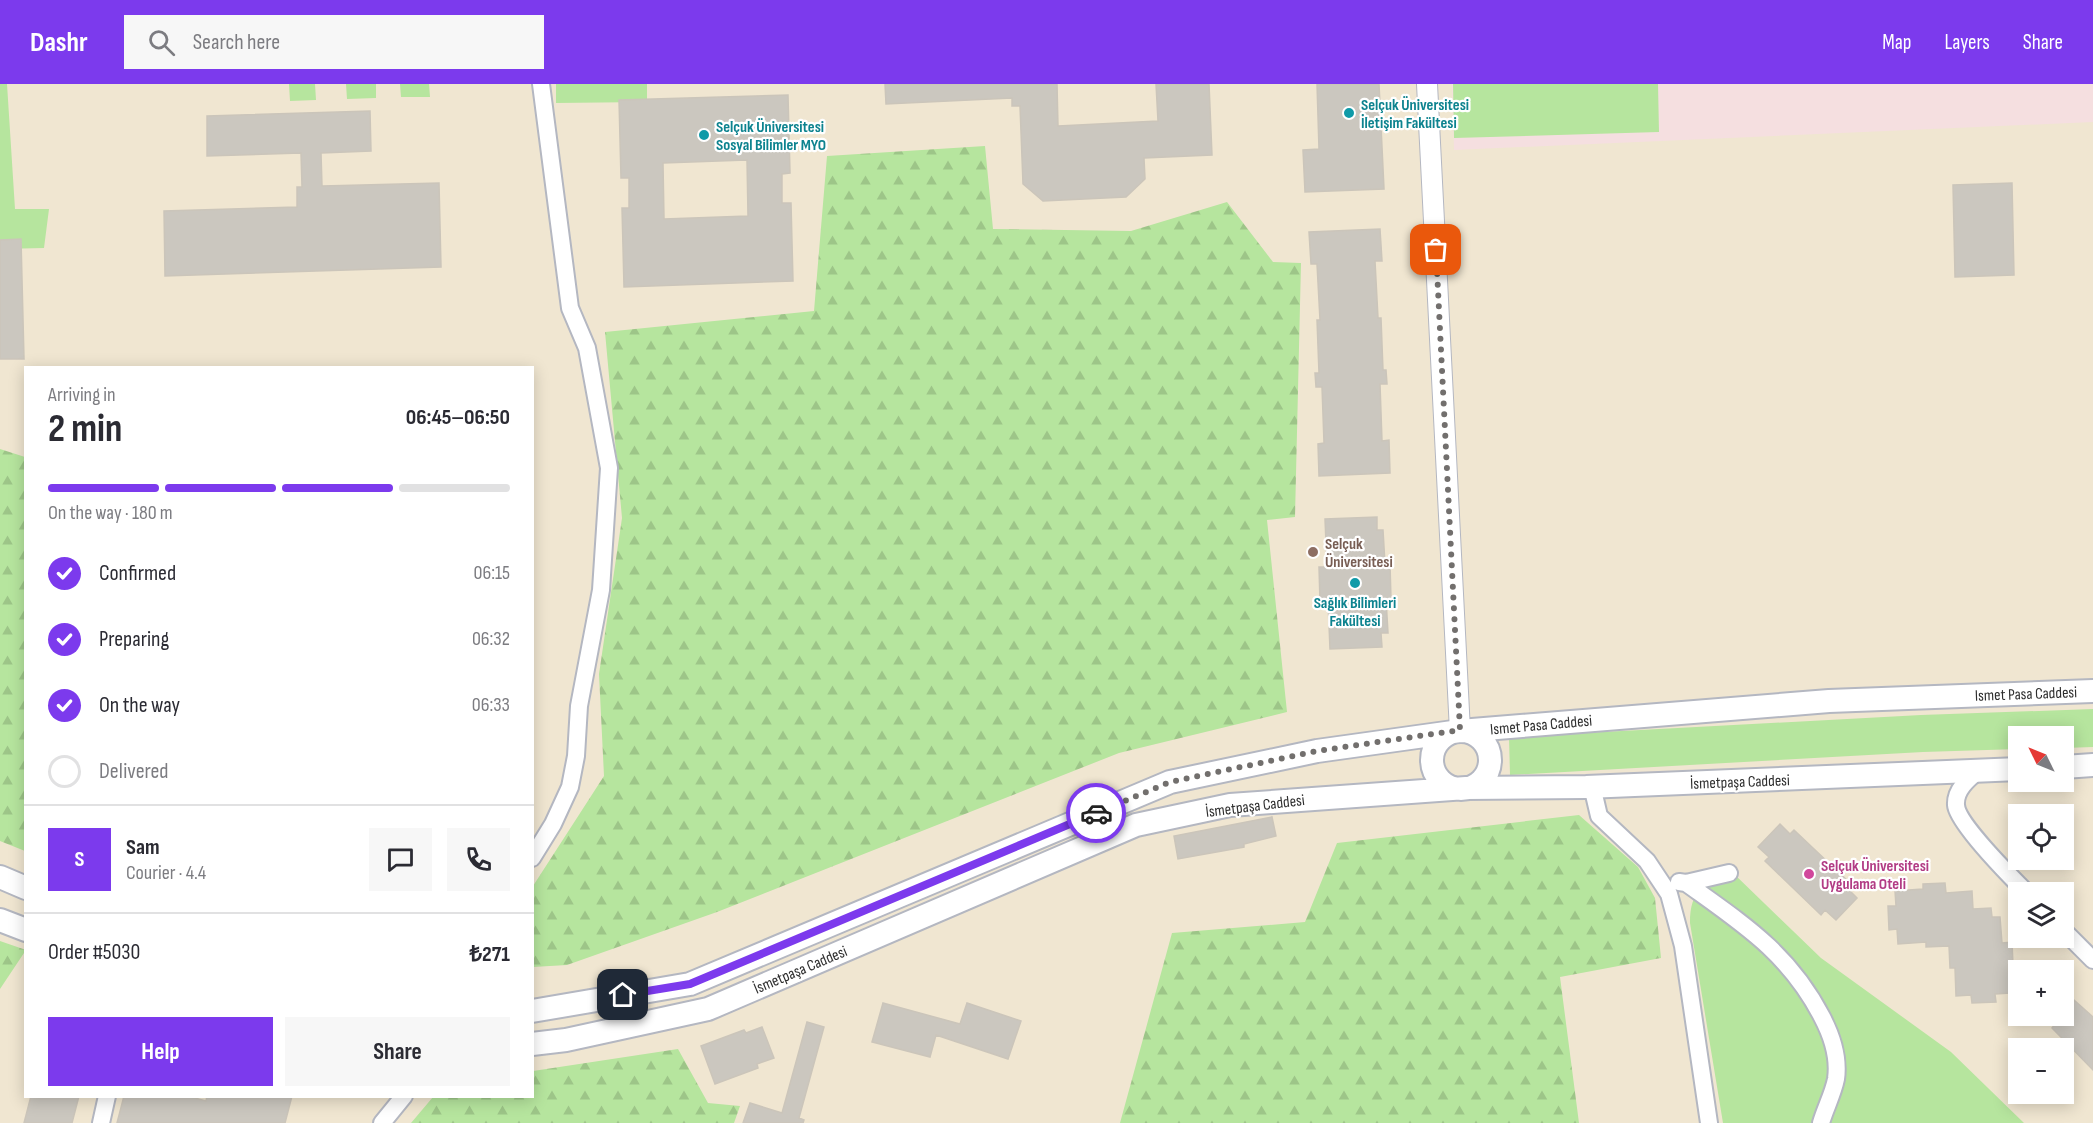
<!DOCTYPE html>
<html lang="en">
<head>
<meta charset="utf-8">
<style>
  body { margin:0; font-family:"Sofia Sans Condensed",sans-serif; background:#f7f7f7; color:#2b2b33; height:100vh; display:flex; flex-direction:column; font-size:22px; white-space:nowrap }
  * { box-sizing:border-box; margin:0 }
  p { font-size:20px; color:#7c7c81 }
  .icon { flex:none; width:33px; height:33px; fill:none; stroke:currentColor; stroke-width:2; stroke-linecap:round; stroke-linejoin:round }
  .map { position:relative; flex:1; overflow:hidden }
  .sheet { position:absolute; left:24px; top:282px; width:510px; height:732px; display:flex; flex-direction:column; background:#fff; border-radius:0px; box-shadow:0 3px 15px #0003 }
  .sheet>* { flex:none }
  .needle { width:39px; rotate:313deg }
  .buttons { position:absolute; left:2008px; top:642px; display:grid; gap:12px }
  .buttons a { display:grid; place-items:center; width:66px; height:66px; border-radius:0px; background:#fff; box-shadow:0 3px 15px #0003; font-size:30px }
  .pin { position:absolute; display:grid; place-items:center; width:51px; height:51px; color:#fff; margin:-26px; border-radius:12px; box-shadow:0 3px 9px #0006 }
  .courier { position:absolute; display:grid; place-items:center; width:60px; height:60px; margin:-30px; border:4px solid #7c3aed; border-radius:50%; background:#fff; color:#222; box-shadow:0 2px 8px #0007 }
  .headline em { font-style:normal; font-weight:700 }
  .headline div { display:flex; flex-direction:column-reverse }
  .headline { display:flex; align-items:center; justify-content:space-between; height:102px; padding:0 24px }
  h1 { font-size:39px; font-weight:700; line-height:45px }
  .bar { display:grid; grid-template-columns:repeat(4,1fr); gap:9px 6px; align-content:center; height:72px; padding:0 24px }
  .bar i { height:8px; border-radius:4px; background:#e1e1e2 }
  .bar .active { background:#7c3aed }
  .bar p { grid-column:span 4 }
  .line { display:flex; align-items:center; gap:15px; padding:0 24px; border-top:2px solid #e1e1e2 }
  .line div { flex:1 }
  .round { display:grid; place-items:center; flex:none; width:63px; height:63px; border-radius:0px; background:#f7f7f7 }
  ol { padding:0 24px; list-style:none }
  li { display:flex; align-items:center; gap:18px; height:66px }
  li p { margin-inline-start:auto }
  li .icon { padding:6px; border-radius:50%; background:#7c3aed; color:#fff; stroke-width:4 }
  li:last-child { color:#7c7c81 }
  li i { width:33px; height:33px; border:3px solid #e1e1e2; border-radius:50% }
  .button { display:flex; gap:12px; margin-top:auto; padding:12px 24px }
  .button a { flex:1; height:69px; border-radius:0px; background:#7c3aed; color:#fff; font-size:24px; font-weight:700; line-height:69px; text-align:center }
  .button a+a { background:#f7f7f7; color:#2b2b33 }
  header { display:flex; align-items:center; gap:36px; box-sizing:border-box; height:84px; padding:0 30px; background:#7c3aed; color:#fff }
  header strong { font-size:28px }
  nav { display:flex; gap:33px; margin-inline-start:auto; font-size:21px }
  .search { width:420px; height:54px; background:#f7f7f7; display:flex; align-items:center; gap:15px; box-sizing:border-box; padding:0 21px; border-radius:0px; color:#7c7c81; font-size:22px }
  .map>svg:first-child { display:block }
  .education { fill:#f0e6d1; fill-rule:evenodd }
  .medical { fill:#f5dfe0 }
  .grass { fill:#b6e59e }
  .forest { fill:url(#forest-firs) }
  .building { fill:#cbc7bf; stroke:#cbc5ba; stroke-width:1.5; fill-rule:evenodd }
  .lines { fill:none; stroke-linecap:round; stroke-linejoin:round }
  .minor-casing { stroke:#b4b7c1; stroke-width:20 }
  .tertiary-casing { stroke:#b4b7c1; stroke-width:22 }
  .secondary-casing { stroke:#b4b7c1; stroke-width:26 }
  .minor { stroke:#fff; stroke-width:16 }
  .tertiary { stroke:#fff; stroke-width:20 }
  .secondary { stroke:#fff; stroke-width:22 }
  .done { stroke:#726f6d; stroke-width:6; stroke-dasharray:0 10.8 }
  .route { stroke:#7c3aed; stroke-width:8 }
  .culture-dot { fill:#0f9aa8; stroke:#fff; stroke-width:2 }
  .education-dot { fill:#8d6e63; stroke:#fff; stroke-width:2 }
  .hotel-dot { fill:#d1479c; stroke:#fff; stroke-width:2 }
  .labels { text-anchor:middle; stroke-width:4.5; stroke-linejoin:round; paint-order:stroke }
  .culture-label { font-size:16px; font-weight:bold; fill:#0d838f; stroke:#fff; text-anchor:start }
  .education-label { font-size:16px; font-weight:bold; fill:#785e54; stroke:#fff; text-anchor:start }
  .street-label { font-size:16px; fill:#2e2e2e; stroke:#fff }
  .hotel-label { font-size:16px; font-weight:bold; fill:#b23c85; stroke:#fff; text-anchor:start }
</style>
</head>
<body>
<header>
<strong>Dashr</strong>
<div class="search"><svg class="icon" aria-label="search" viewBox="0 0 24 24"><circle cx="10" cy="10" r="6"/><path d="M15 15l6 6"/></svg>Search here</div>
<nav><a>Map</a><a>Layers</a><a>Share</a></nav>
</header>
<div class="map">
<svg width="2093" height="1039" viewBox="0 0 2093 1039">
  <defs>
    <pattern id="forest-firs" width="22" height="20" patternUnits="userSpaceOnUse" patternTransform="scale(1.5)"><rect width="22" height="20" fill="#b6e59e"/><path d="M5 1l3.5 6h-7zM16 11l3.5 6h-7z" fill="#9dc588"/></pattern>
  </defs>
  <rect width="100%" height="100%" fill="#efe9e1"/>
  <path class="education" d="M0,0H2093V1039H0ZM26,284H532V1012H26ZM2019,652H2064V698H2019ZM2019,730H2064V776H2019ZM2019,808H2064V854H2019ZM2019,886H2064V932H2019ZM2019,964H2064V1010H2019Z"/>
  <path class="medical" d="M1452,0H2093V38L1454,66Z"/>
  <path class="grass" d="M0,0H7L15,125H49L44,164L0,165Z
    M289,0H315L316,16L290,17Z
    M346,0H376V14L347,15Z
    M400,0H429L430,13H401Z
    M556,0H647V18L556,19Z
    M1453,0H1658L1659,48L1454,54Z
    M2093,625V663L2064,664V652H2019V665L1923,668L1510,691L1509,653L1921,631Z
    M1732,788L1821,874L1951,968L2024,1039H1723L1690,839C1690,805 1704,801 1732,788Z"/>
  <path class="forest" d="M985,62L993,145L1131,147L1227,118L1273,178L1301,179L1295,433L1267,436L1287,628L1119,669L717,828L567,881L533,883V802L604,692L599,590L622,434L605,248L814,227L827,72Z
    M0,365L25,373V767L0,757Z
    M1579,731L1638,783L1655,814L1661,874L1560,893L1579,1039H1120L1172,849L1305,838L1337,759Z
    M0,857L26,866L0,905Z
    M678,965L708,1019L740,1022L734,1039H411L433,1013L532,1012L533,987Z"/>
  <path class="building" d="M885,0H1057L1058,42L1158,37L1156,0H1209L1212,71L1144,74L1145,95L1126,113L1043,117L1023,100L1020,22H1012V14L886,20Z
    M1317,0H1379L1384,105L1305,108L1303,66L1319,65Z
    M788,11L790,89L782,90V119H791L793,197L624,203L622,124H629V94H621L619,16ZM747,76L748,132L664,135L663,79Z
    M370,27L371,67L321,69L322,102L439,99L441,183L165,192L164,127L297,123V103H302L301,69L207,72V32Z
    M2012,99L2014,191L1955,193L1953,101Z
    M1380,145L1382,177H1375L1378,234H1381L1383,286H1386L1387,300H1380L1382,357L1389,356L1390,389L1319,392L1318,360L1324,359L1322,303H1316L1315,289H1319L1317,236H1320L1317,180H1311L1309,148Z
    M21,155L24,275H0V156Z
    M1377,433V446H1383L1385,480H1390L1391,515H1386L1388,549H1381L1382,563L1330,565L1328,517L1320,518L1319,483H1327L1325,435Z
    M1272,733L1276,752L1244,760V763L1178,775L1174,752Z
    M1780,740L1790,750L1794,746L1851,800L1847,804L1857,814L1836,836L1825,826L1821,831L1765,777L1769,773L1758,763Z
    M1945,799L1946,809L1972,807L1973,825L1991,824L1992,833H2000L2002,859L2012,858L2013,881H2008L2010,909L1995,910L1996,918L1972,919L1971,911L1956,912L1955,884H1950L1949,862L1926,863V858L1898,860L1897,845L1889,846L1888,822H1896L1895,807L1923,805V800Z
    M2074,916L2093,933V986L2052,944Z
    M883,919L960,940L967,919L1021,937L1008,975L936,951L930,973L872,958Z
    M807,938L824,943L799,1034L804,1036L803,1039H743L750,1019L782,1029Z
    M762,943L774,974L757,980L758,984L715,1000L701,962L744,946L746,949Z
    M31,1012H79L72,1039H24Z
    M124,1012H187L206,1017L207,1012H292L285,1039H117Z"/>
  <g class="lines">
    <defs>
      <path id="minor" d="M1978,687C1968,695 1955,706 1956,721C1957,739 2011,793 2026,808
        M1592,702L1599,732L1647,777L1669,810L1683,862L1709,1039
        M532,774L553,740L570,703L576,672L579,622L601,506L609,384L587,264L570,224L541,0
        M1679,798L1686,799L1729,789
        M1686,799C1743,840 1789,869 1822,933C1832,952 1839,974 1836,995C1833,1010 1825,1025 1821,1039
        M2064,847L2093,876
        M101,1039L107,1012
        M382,1039L404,1012"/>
      <path id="tertiary" d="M1427,0L1460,647"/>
      <path id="secondary" d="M1432 676a29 29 0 1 1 58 0a29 29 0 1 1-58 0Z
        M2064,683L2093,681
        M0,793L26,804
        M0,836L26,846
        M532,927L690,900L1170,698L1317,667L1460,647L1829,617L2093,607
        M532,960L566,956L708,925L1136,741L1230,721L1466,704L1586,703L2019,685"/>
    </defs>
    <use href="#minor" class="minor-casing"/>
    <use href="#tertiary" class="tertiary-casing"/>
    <use href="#secondary" class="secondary-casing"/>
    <use href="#minor" class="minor"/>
    <use href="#tertiary" class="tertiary"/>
    <use href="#secondary" class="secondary"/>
  </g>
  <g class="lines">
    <path class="done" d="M1096,729L1170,698L1317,667L1460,646L1436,166"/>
    <path class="route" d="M623,911L690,900L1096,729"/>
  </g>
  <g class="culture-dot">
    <circle cx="1349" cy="29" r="6"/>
    <circle cx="704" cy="51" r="6"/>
    <circle cx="1355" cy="499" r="6"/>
  </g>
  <circle class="education-dot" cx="1313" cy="468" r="6"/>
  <circle class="hotel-dot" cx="1809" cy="790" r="6"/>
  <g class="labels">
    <g class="culture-label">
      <text x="1361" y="26">Selçuk Üniversitesi<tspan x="1361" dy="18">İletişim Fakültesi</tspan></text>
      <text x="716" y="48">Selçuk Üniversitesi<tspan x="716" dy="18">Sosyal Bilimler MYO</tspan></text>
      <text x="1355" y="524" text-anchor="middle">Sağlık Bilimleri<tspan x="1355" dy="18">Fakültesi</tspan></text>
    </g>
    <g class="education-label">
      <text x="1325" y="465">Selçuk<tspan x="1325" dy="18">Üniversitesi</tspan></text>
    </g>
    <g class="street-label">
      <text transform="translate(2026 609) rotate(-2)" y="6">Ismet Pasa Caddesi</text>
      <text transform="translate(1541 640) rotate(-5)" y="6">Ismet Pasa Caddesi</text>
      <text transform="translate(1740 697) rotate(-2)" y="6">İsmetpaşa Caddesi</text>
      <text transform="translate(1255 721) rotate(-7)" y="6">İsmetpaşa Caddesi</text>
      <text transform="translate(800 885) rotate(-23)" y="6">İsmetpaşa Caddesi</text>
    </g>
    <g class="hotel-label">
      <text x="1821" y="787">Selçuk Üniversitesi<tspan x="1821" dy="18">Uygulama Oteli</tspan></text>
    </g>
  </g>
</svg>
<div class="buttons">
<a><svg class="needle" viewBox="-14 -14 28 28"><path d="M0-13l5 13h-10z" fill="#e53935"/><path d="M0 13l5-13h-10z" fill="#7c7c81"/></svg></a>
<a><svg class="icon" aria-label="locate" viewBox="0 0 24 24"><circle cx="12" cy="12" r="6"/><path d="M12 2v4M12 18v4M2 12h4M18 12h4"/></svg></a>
<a><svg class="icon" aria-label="layers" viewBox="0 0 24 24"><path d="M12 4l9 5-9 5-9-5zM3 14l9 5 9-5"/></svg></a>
<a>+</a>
<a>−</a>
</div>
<div class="pin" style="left:1436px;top:166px;background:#ea580c"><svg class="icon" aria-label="bag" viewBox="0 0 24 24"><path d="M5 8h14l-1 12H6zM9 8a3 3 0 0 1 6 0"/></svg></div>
<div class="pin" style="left:623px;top:911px;background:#1f2937"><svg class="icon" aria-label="home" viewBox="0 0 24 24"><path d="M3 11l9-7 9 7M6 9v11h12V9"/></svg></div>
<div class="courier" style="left:1096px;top:729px"><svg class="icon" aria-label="car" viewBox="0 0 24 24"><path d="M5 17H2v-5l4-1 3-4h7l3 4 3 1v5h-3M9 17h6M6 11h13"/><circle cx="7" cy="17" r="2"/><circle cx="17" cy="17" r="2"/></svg></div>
<section class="sheet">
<div class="headline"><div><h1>2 min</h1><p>Arriving in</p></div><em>06:45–06:50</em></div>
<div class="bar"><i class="active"></i><i class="active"></i><i class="active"></i><i></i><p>On the way · 180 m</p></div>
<ol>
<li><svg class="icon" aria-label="check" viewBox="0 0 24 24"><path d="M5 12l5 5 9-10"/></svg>Confirmed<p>06:15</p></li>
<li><svg class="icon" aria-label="check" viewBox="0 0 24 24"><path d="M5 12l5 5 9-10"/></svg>Preparing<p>06:32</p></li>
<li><svg class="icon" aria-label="check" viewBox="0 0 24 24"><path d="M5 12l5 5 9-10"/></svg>On the way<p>06:33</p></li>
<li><i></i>Delivered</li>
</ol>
<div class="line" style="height:108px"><b class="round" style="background:#7c3aed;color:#fff">S</b><div><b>Sam</b><p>Courier · 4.4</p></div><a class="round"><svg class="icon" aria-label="chat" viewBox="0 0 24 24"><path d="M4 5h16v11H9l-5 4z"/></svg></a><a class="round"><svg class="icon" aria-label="phone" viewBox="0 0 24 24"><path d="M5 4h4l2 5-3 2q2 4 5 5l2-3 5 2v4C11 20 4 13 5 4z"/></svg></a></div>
<div class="line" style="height:78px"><div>Order #5030</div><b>₺271</b></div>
<div class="button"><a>Help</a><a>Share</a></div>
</section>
</div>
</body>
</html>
